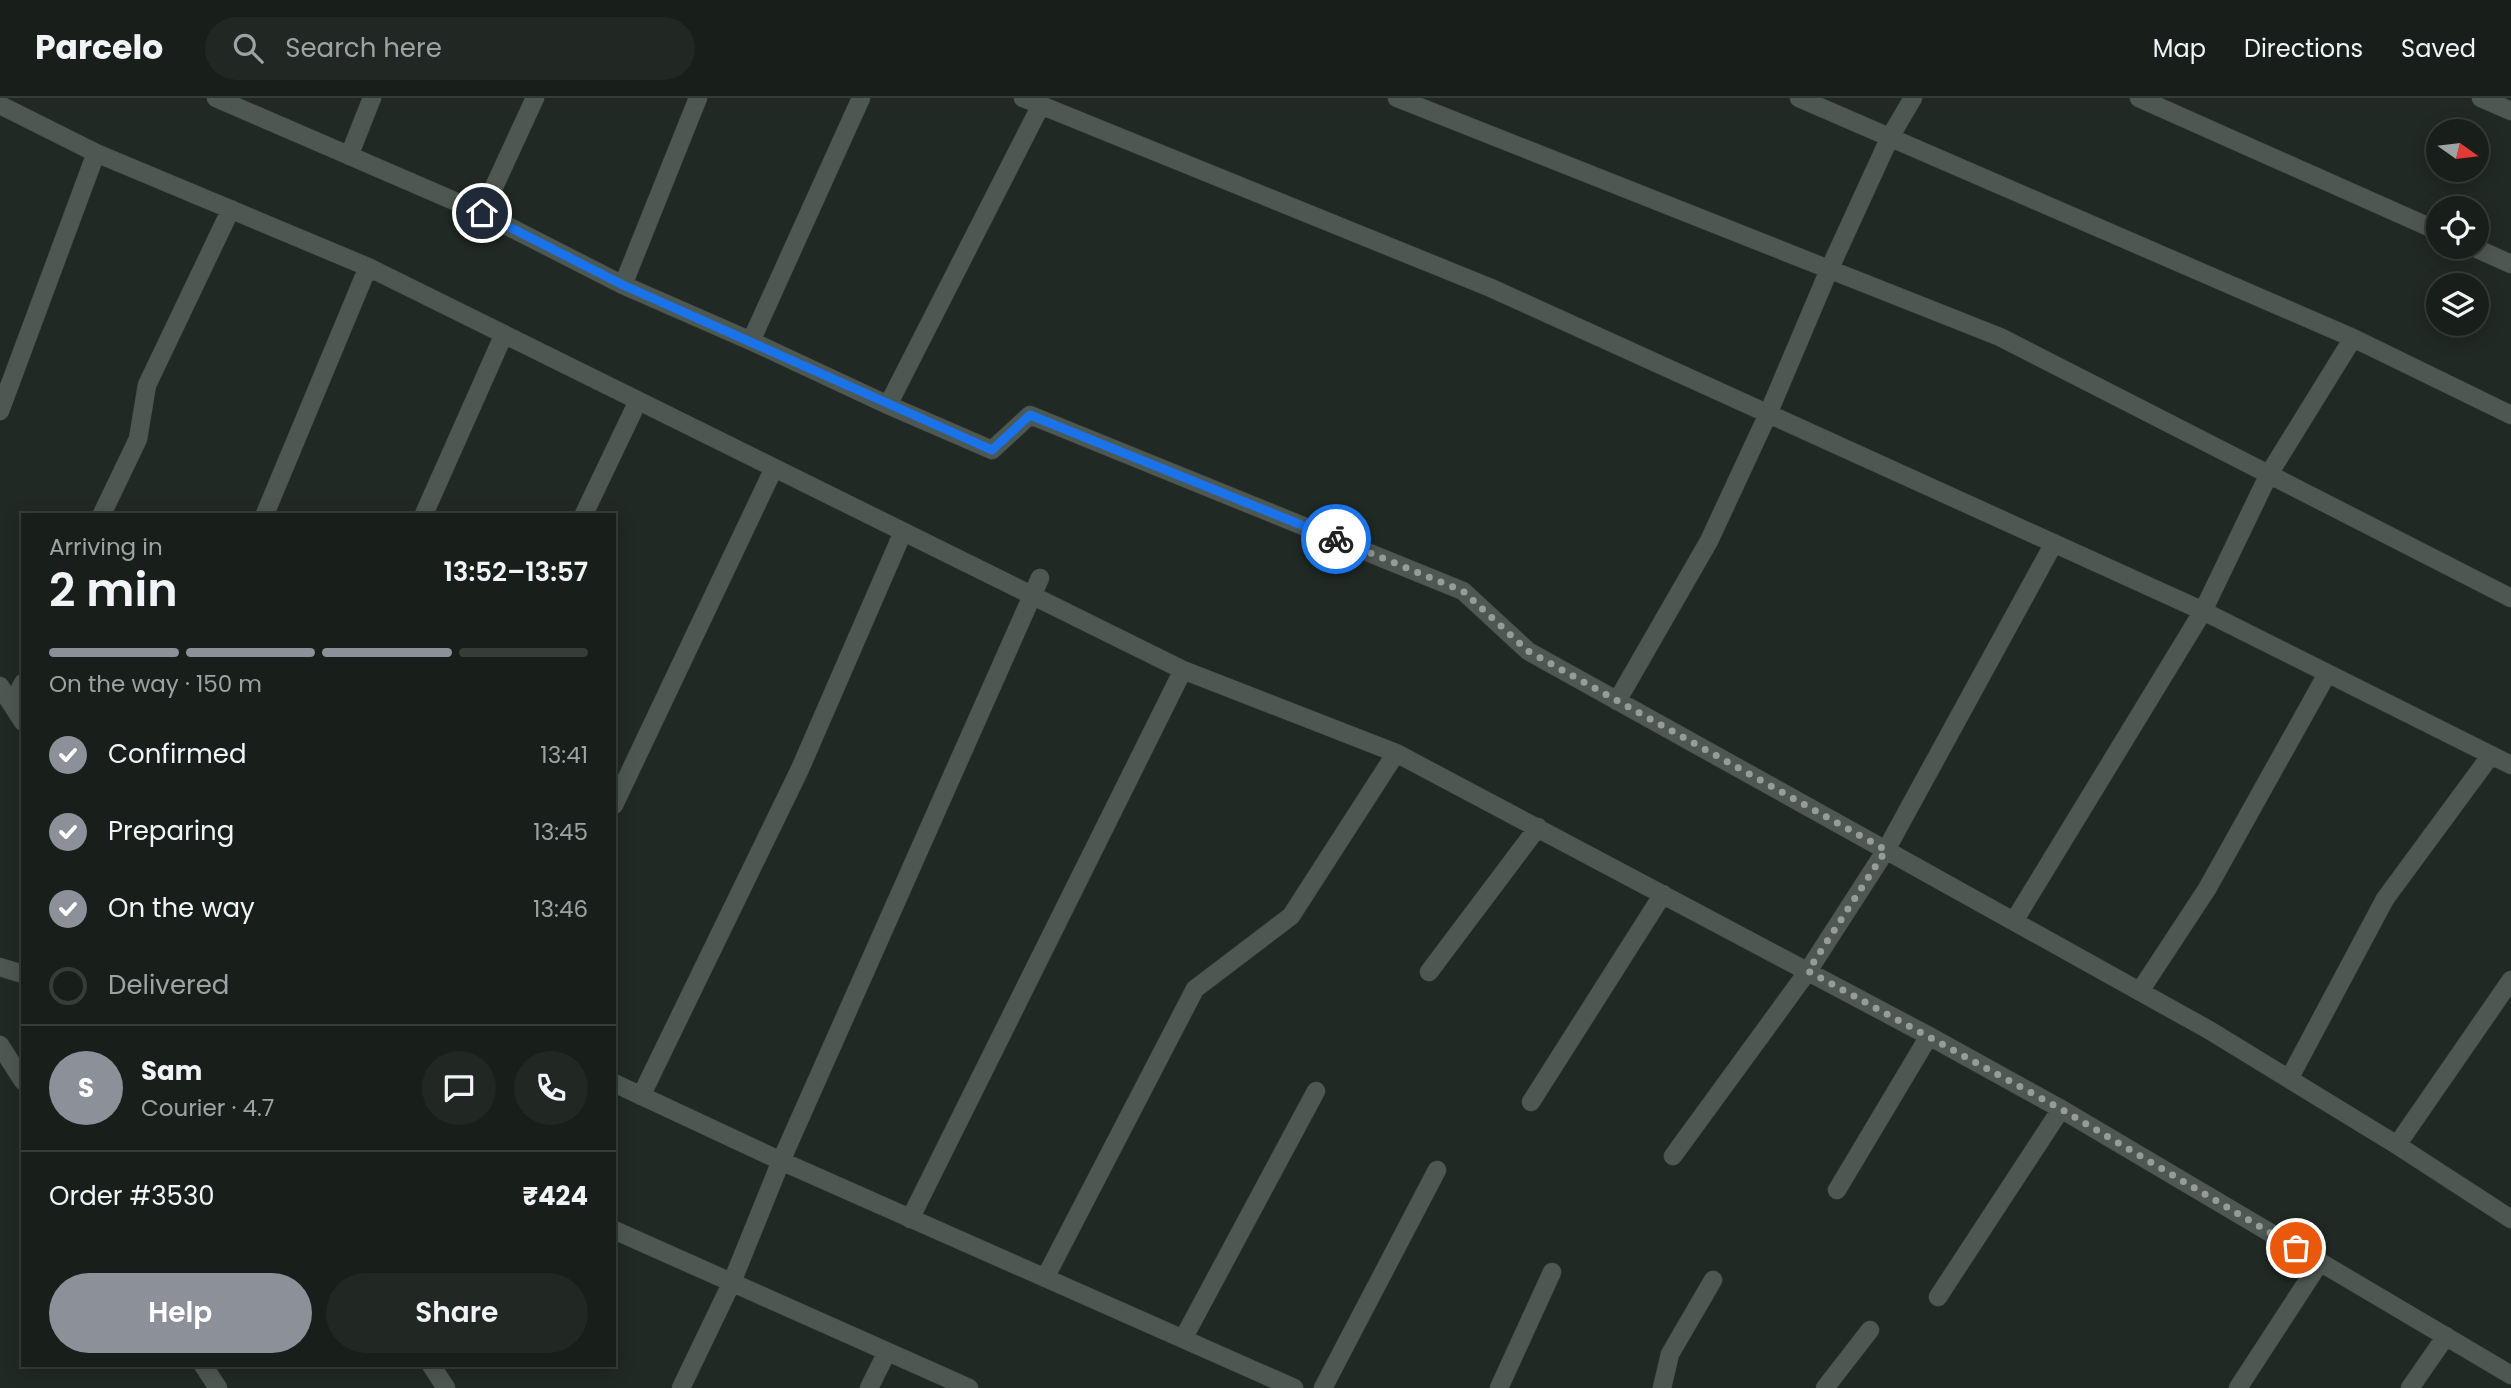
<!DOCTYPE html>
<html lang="en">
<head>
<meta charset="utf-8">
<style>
  body { margin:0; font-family:Poppins,sans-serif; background:#212723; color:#f1f3f6; height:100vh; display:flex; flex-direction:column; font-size:26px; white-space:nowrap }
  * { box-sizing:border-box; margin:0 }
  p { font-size:23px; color:#9fa2a2 }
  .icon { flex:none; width:38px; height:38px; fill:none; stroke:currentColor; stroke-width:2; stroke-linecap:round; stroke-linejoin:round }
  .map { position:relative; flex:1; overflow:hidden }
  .details { position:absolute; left:21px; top:415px; width:595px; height:854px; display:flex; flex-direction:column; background:#181f1a; border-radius:0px; box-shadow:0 4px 18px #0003,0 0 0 2px #363d39 }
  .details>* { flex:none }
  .needle { width:46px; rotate:104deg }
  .controls { position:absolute; left:2426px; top:21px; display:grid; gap:14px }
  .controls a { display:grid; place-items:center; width:63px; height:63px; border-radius:50%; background:#181f1a; box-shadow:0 4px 18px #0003,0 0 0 2px #363d39; font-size:35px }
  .pin { position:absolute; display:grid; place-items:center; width:60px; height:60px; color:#fff; margin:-30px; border:4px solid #fff; border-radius:50%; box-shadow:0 2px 7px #0007 }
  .courier { position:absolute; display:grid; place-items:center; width:70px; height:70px; margin:-35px; border:5px solid #1a73e8; border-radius:50%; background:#fff; color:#222; box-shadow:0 2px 9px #0007 }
  .head em { font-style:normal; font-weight:600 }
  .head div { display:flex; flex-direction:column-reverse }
  .head { display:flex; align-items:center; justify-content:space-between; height:119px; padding:0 28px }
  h1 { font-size:46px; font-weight:600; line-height:52px }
  .bar { display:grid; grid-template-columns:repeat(4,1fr); gap:10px 7px; align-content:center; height:84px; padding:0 28px }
  .bar i { height:9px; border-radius:5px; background:#363d39 }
  .bar .active { background:#8c9099 }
  .bar p { grid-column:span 4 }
  .line { display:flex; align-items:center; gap:18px; padding:0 28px; border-top:2px solid #363d39 }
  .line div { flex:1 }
  .round { display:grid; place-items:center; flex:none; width:74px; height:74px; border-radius:37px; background:#212723 }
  ol { padding:0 28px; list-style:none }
  li { display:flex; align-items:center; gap:21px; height:77px }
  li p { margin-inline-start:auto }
  li .icon { padding:7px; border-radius:50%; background:#8c9099; color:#fff; stroke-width:4 }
  li:last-child { color:#9fa2a2 }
  li i { width:38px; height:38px; border:4px solid #363d39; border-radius:50% }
  .button { display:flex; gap:14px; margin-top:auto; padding:14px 28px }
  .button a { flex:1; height:80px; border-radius:42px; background:#8c9099; color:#fff; font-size:28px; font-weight:600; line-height:80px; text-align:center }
  .button a+a { background:#212723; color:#f1f3f6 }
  header { display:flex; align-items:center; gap:42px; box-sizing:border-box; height:98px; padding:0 35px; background:#181f1a; border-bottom:2px solid #363d39 }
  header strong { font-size:33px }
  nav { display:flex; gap:38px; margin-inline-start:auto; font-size:24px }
  .search { width:490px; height:63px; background:#212723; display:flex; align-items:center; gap:18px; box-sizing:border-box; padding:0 24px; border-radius:38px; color:#9fa2a2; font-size:26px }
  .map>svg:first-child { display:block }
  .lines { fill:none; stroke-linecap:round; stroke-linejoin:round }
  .street-casing { stroke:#3e4642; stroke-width:19 }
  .street { stroke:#4e5852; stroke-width:18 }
  .done { stroke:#969d98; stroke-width:7; stroke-dasharray:0 12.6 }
  .route { stroke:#1a73e8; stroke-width:9 }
</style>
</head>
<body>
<header>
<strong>Parcelo</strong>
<div class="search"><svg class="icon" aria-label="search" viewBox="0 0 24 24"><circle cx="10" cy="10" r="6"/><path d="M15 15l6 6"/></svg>Search here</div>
<nav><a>Map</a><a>Directions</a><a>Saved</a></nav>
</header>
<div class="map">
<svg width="2511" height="1290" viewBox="0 0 2511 1290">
  <rect width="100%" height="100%" fill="#202923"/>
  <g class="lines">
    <defs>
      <path id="street" d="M216,0L482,115L623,187L751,243L888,307
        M1023,0L1491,190L2203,513L2511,667
        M1397,0L2000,239L2511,500
        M1799,0L2353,240L2511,317
        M2139,0L2438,133
        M2481,0L2511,13
        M0,7L96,55
        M1041,7L888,307L992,352L1030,317L1463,493L1528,553L2209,932L2397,1047L2511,1121
        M349,58L372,0
        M482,115L535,0
        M2473,149L2511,166
        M368,169L1183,572L1396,655L1929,938L2061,1011L2511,1277
        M623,187L698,0
        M751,243L861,0
        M0,313L96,55L368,169L265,416
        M102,416L138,341L147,287L231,111
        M424,416L504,236
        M584,416L638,303
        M0,588L23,624
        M1617,603L1709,443L1768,316L1829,172L1890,39L1913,0
        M12,607L23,585
        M614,707L774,370
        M2014,823L2203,513L2269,376L2353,240
        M0,869L23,876
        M1429,874L1538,729
        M2140,893L2207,791L2327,576
        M0,947L23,983
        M2289,981L2385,801L2491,657
        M614,985L781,1063L1040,480
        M641,998L800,671L903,434
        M1531,1004L1663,796
        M2397,1047L2511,882
        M1673,1058L1808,873L1886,752L2054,445
        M1837,1092L1929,938
        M910,1121L1183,572
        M614,1132L969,1290
        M1045,1180L1195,891L1291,818L1396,655
        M1938,1199L2061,1011
        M1183,1241L1316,993
        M203,1267L218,1290
        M431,1267L446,1290
        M681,1290L732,1184L781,1063L1294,1290
        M869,1290L887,1254
        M1323,1290L1437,1072
        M1499,1290L1552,1174
        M1662,1290L1670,1256L1713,1182
        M1825,1290L1870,1232
        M2238,1290L2320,1164
        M2410,1290L2446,1238"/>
    </defs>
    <use href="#street" class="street-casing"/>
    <use href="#street" class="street"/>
  </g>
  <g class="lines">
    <path class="done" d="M1336,441L1463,493L1528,553L1886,752L1808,873L2061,1011L2296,1150"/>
    <path class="route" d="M482,115L623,187L992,352L1030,317L1336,441"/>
  </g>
</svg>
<div class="controls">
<a><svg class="needle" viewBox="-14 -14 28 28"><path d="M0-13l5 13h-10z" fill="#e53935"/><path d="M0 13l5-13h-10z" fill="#9fa2a2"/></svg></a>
<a><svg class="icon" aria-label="locate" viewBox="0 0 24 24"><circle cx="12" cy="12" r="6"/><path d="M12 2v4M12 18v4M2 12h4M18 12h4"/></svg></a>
<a><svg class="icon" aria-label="layers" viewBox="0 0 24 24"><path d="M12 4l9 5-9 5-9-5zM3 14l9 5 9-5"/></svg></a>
</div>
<div class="pin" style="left:2296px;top:1150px;background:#ea580c"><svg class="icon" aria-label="bag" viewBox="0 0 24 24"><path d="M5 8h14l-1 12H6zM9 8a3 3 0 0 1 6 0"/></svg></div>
<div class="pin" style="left:482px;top:115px;background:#1f2937"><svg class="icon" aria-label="home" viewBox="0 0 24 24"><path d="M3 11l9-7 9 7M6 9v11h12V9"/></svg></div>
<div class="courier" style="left:1336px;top:441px"><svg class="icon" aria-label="bike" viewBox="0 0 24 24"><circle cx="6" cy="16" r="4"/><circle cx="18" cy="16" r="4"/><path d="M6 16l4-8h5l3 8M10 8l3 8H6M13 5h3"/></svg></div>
<section class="details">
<div class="head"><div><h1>2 min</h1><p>Arriving in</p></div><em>13:52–13:57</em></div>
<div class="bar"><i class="active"></i><i class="active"></i><i class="active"></i><i></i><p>On the way · 150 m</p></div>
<ol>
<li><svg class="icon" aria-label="check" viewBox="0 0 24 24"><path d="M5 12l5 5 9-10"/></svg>Confirmed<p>13:41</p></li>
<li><svg class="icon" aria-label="check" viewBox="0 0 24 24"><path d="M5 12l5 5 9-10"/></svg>Preparing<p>13:45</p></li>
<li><svg class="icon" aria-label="check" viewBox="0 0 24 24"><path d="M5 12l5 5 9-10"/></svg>On the way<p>13:46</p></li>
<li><i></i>Delivered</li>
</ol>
<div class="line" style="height:126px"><b class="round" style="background:#8c9099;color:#fff">S</b><div><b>Sam</b><p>Courier · 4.7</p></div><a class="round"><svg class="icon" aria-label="chat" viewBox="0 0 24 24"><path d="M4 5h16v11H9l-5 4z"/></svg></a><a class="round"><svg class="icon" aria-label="phone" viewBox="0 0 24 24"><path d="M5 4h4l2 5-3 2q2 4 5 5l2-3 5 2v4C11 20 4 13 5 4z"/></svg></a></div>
<div class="line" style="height:91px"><div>Order #3530</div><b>₹424</b></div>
<div class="button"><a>Help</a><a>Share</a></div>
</section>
</div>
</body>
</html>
